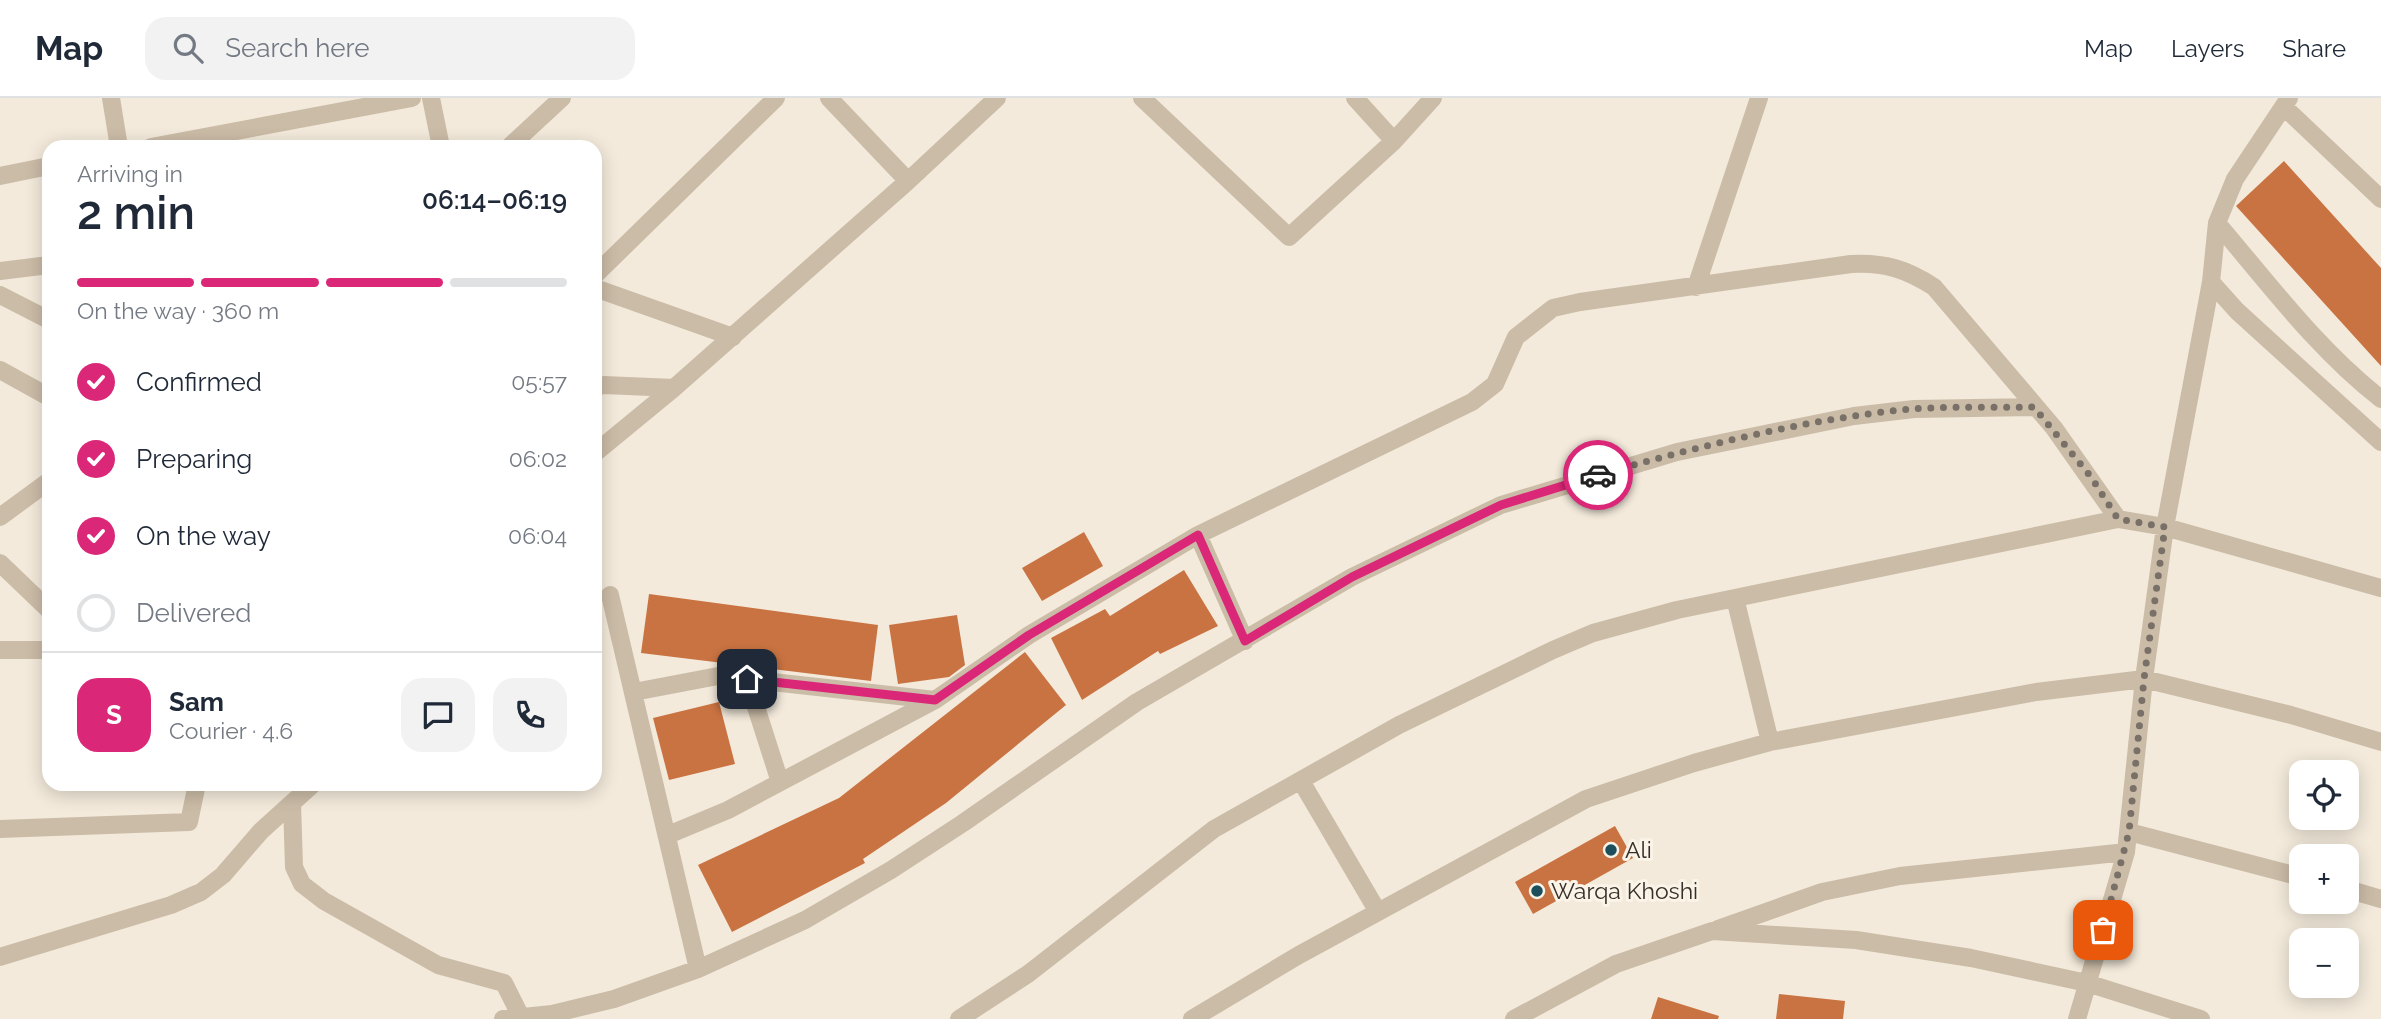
<!DOCTYPE html>
<html lang="en">
<head>
<meta charset="utf-8">
<style>
  body { margin:0; font-family:Raleway,sans-serif; background:#f2f2f3; color:#1f2937; height:100vh; display:flex; flex-direction:column; font-size:26px; white-space:nowrap }
  * { box-sizing:border-box; margin:0 }
  p { font-size:23px; color:#747a83 }
  .icon { flex:none; width:38px; height:38px; fill:none; stroke:currentColor; stroke-width:2; stroke-linecap:round; stroke-linejoin:round }
  .map { position:relative; flex:1; overflow:hidden }
  .side { position:absolute; left:42px; top:42px; width:560px; height:651px; display:flex; flex-direction:column; background:#fff; border-radius:21px; box-shadow:0 4px 18px #0003 }
  .side>* { flex:none }
  .fabs { position:absolute; left:2289px; top:662px; display:grid; gap:14px }
  .fabs a { display:grid; place-items:center; width:70px; height:70px; border-radius:14px; background:#fff; box-shadow:0 4px 18px #0003; font-size:35px }
  .pin { position:absolute; display:grid; place-items:center; width:60px; height:60px; color:#fff; margin:-30px; border-radius:14px; box-shadow:0 4px 10px #0006 }
  .courier { position:absolute; display:grid; place-items:center; width:70px; height:70px; margin:-35px; border:5px solid #db2777; border-radius:50%; background:#fff; color:#222; box-shadow:0 2px 9px #0007 }
  .summary em { font-style:normal; font-weight:600 }
  .summary div { display:flex; flex-direction:column-reverse }
  .summary { display:flex; align-items:center; justify-content:space-between; height:119px; padding:0 35px }
  h1 { font-size:46px; font-weight:600; line-height:52px }
  .bar { display:grid; grid-template-columns:repeat(4,1fr); gap:10px 7px; align-content:center; height:84px; padding:0 35px }
  .bar i { height:9px; border-radius:5px; background:#e0e1e3 }
  .bar .on { background:#db2777 }
  .bar p { grid-column:span 4 }
  .line { display:flex; align-items:center; gap:18px; padding:0 35px; border-top:2px solid #e0e1e3 }
  .line div { flex:1 }
  .round { display:grid; place-items:center; flex:none; width:74px; height:74px; border-radius:21px; background:#f2f2f3 }
  ol { padding:0 35px; list-style:none }
  li { display:flex; align-items:center; gap:21px; height:77px }
  li p { margin-inline-start:auto }
  li .icon { padding:7px; border-radius:50%; background:#db2777; color:#fff; stroke-width:4 }
  li:last-child { color:#747a83 }
  li i { width:38px; height:38px; border:4px solid #e0e1e3; border-radius:50% }
  header { display:flex; align-items:center; gap:42px; box-sizing:border-box; height:98px; padding:0 35px; background:#fff; border-bottom:2px solid #e0e1e3 }
  header strong { font-size:33px }
  nav { display:flex; gap:38px; margin-inline-start:auto; font-size:24px }
  .search { width:490px; height:63px; background:#f2f2f3; display:flex; align-items:center; gap:18px; box-sizing:border-box; padding:0 24px; border-radius:21px; color:#747a83; font-size:26px }
  .map>svg:first-child { display:block }
  .building { fill:#ca7342 }
  .lines { fill:none; stroke-linecap:round; stroke-linejoin:round }
  .minor { stroke:#cbbca7; stroke-width:18 }
  .done { stroke:#797067; stroke-width:7; stroke-dasharray:0 12.6 }
  .route { stroke:#db2777; stroke-width:9 }
  .poi-dot { fill:#1c4f5b; stroke:#faf4e8; stroke-width:2.5 }
  .labels { text-anchor:middle; stroke-width:6; stroke-linejoin:round; paint-order:stroke }
  .poi-label { font-size:23px; fill:#372e28; stroke:#faf4e8; text-anchor:start }
</style>
</head>
<body>
<header>
<strong>Map</strong>
<div class="search"><svg class="icon" aria-label="search" viewBox="0 0 24 24"><circle cx="10" cy="10" r="6"/><path d="M15 15l6 6"/></svg>Search here</div>
<nav><a>Map</a><a>Layers</a><a>Share</a></nav>
</header>
<div class="map">
<svg width="2381" height="921" viewBox="0 0 2381 921">
  <rect width="100%" height="100%" fill="#f3eadb"/>
  <path class="building" d="M2284,63L2381,170V268L2236,108Z
    M1084,434L1103,468L1042,503L1022,470Z
    M1184,472L1218,528L1160,556L1158,553L1082,602L1051,540L1105,511L1110,518Z
    M649,496L878,527L871,583L641,555Z
    M957,517L965,567L949,579L898,586L889,527Z
    M1025,554L1066,607L946,705L863,761L865,765L732,834L698,767L839,700Z
    M719,604L735,666L669,682L653,620Z
    M1615,728L1633,760L1533,816L1515,784Z
    M1779,896L1845,903L1843,921H1776Z
    M1658,899L1719,918L1718,921H1651Z"/>
  <g class="lines">
    <path class="minor" d="M111,0L119,49
      M431,0L441,49
      M829,0L908,83
      M1142,0L1289,139L1394,43L1433,0
      M1355,0L1394,43
      M2284,9L2381,101
      M151,49L412,0
      M509,49L562,0
      M0,78L49,68
      M2217,125C2269,186 2318,252 2381,301
      M0,173L49,167
      M595,177L776,0
      M2211,184L2237,213L2381,344
      M1696,189L1759,0
      M595,190L733,239
      M0,197L49,222
      M0,272L49,299
      M595,289L604,287L674,290L908,83L997,0
      M595,355L674,290
      M0,419L49,383
      M1198,437L1245,543
      M0,465L49,512
      M610,497L698,871
      M1735,500L1770,644
      M0,552H49
      M747,581L780,684
      M634,594L718,578L935,602
      M1301,683L1378,814
      M292,705L294,769L302,786L324,803L438,867L504,885L521,919
      M0,731L189,724L197,686
      M2129,734L2301,779
      M668,737L728,712L935,602L1029,537L1198,437L1472,304L1495,286L1516,239L1553,210L1580,204L1851,166C1884,164 1906,171 1934,189L2054,330L2118,421
      M2347,791L2381,801
      M1718,831L1822,794L1900,778L2126,754
      M0,859L171,807L201,794L223,777L261,733L313,686
      M503,921L552,916L614,901L698,871L805,822L891,772L963,725L1137,604L1352,479L1501,407L1677,354L1854,318L1914,311L2034,309
      M959,921L1028,876L1214,731L1399,627L1553,552L1593,535L1677,512L2118,421L2165,429L2381,490
      M1192,921L1299,857L1586,701L1694,665L1770,644L2036,594L2144,581L2291,617L2381,644
      M1514,921L1616,866L1712,833L1856,842L1971,860L2087,885L2201,921
      M2077,921L2126,754L2144,581L2165,429L2211,184L2217,125L2235,81L2289,0"/>
  </g>
  <g class="lines">
    <path class="done" d="M1598,377C1700,348 1806,321 1911,311C1952,308 1994,310 2034,309L2091,379L2118,421L2165,429L2144,581L2129,734L2103,832"/>
    <path class="route" d="M747,581L935,602L1029,537L1198,437L1245,543L1352,479L1501,407L1598,377"/>
  </g>
  <g class="poi-dot">
    <circle cx="1611" cy="752" r="7"/>
    <circle cx="1537" cy="793" r="7"/>
  </g>
  <g class="labels">
    <g class="poi-label">
      <text x="1625" y="760">Ali</text>
      <text x="1551" y="801">Warqa Khoshi</text>
    </g>
  </g>
</svg>
<div class="fabs">
<a><svg class="icon" aria-label="locate" viewBox="0 0 24 24"><circle cx="12" cy="12" r="6"/><path d="M12 2v4M12 18v4M2 12h4M18 12h4"/></svg></a>
<a>+</a>
<a>−</a>
</div>
<div class="pin" style="left:2103px;top:832px;background:#ea580c"><svg class="icon" aria-label="bag" viewBox="0 0 24 24"><path d="M5 8h14l-1 12H6zM9 8a3 3 0 0 1 6 0"/></svg></div>
<div class="pin" style="left:747px;top:581px;background:#1f2937"><svg class="icon" aria-label="home" viewBox="0 0 24 24"><path d="M3 11l9-7 9 7M6 9v11h12V9"/></svg></div>
<div class="courier" style="left:1598px;top:377px"><svg class="icon" aria-label="car" viewBox="0 0 24 24"><path d="M5 17H2v-5l4-1 3-4h7l3 4 3 1v5h-3M9 17h6M6 11h13"/><circle cx="7" cy="17" r="2"/><circle cx="17" cy="17" r="2"/></svg></div>
<section class="side">
<div class="summary"><div><h1>2 min</h1><p>Arriving in</p></div><em>06:14–06:19</em></div>
<div class="bar"><i class="on"></i><i class="on"></i><i class="on"></i><i></i><p>On the way · 360 m</p></div>
<ol>
<li><svg class="icon" aria-label="check" viewBox="0 0 24 24"><path d="M5 12l5 5 9-10"/></svg>Confirmed<p>05:57</p></li>
<li><svg class="icon" aria-label="check" viewBox="0 0 24 24"><path d="M5 12l5 5 9-10"/></svg>Preparing<p>06:02</p></li>
<li><svg class="icon" aria-label="check" viewBox="0 0 24 24"><path d="M5 12l5 5 9-10"/></svg>On the way<p>06:04</p></li>
<li><i></i>Delivered</li>
</ol>
<div class="line" style="height:126px"><b class="round" style="background:#db2777;color:#fff">S</b><div><b>Sam</b><p>Courier · 4.6</p></div><a class="round"><svg class="icon" aria-label="chat" viewBox="0 0 24 24"><path d="M4 5h16v11H9l-5 4z"/></svg></a><a class="round"><svg class="icon" aria-label="phone" viewBox="0 0 24 24"><path d="M5 4h4l2 5-3 2q2 4 5 5l2-3 5 2v4C11 20 4 13 5 4z"/></svg></a></div>
</section>
</div>
</body>
</html>
